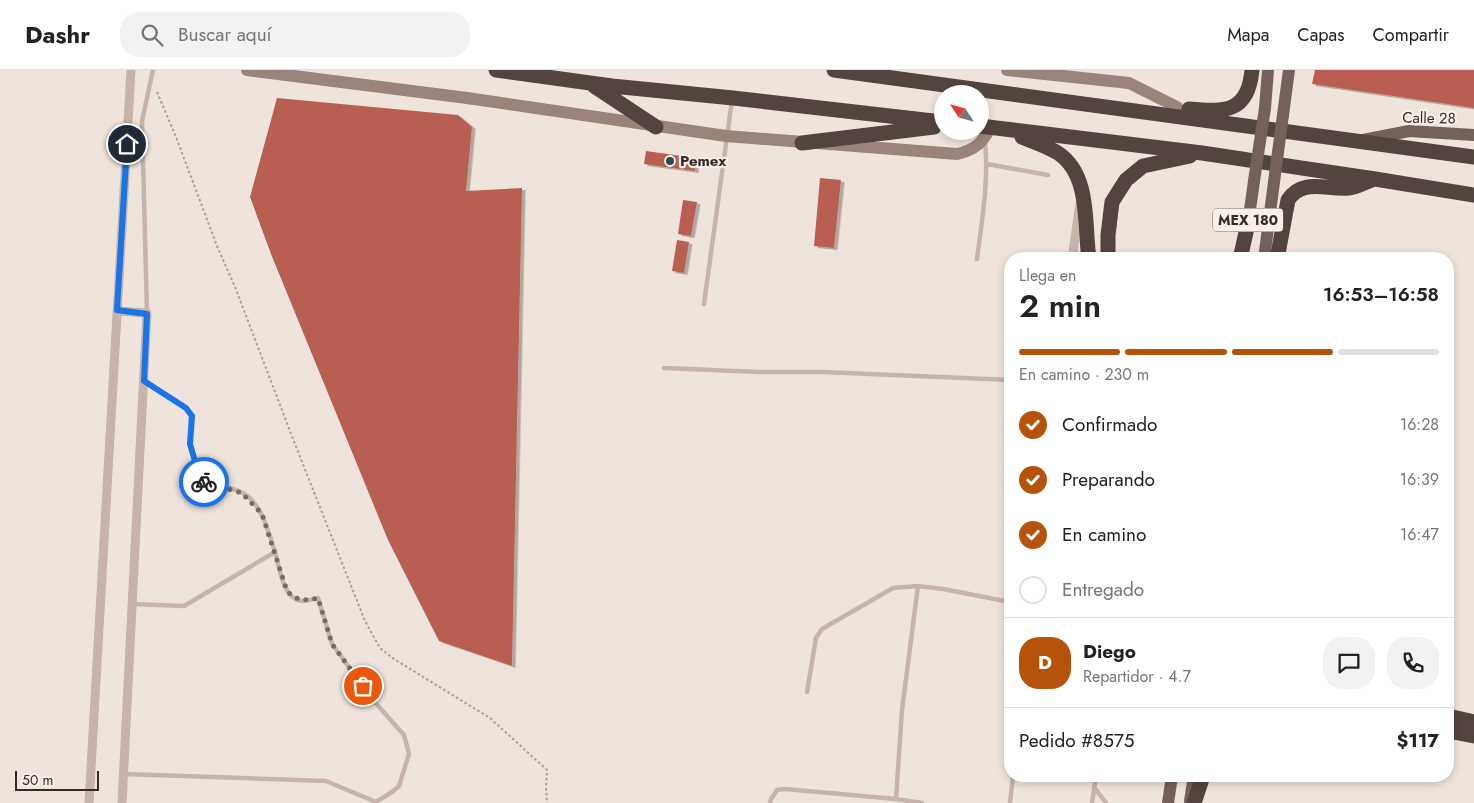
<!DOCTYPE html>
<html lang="es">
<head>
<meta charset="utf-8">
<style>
  body { margin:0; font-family:Jost,sans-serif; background:#f2f2f2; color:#222; height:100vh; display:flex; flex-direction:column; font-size:19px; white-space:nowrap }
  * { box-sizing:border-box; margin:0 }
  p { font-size:16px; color:#767676 }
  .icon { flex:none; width:28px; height:28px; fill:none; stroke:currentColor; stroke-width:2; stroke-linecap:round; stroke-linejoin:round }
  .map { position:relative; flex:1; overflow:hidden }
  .details { position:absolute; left:1004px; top:182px; width:450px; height:530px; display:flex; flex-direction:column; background:#fff; border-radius:20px; box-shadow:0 2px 8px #0003 }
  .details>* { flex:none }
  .needle { width:32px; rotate:306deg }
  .buttons { position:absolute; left:934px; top:15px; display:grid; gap:10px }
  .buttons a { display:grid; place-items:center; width:55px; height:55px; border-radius:50%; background:#fff; box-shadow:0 2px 8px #0003; font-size:25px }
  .scale { position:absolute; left:15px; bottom:12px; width:84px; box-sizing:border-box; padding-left:5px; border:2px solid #342b28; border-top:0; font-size:14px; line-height:18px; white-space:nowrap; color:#342b28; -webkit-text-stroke:4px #f7efe8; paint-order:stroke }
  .pin { position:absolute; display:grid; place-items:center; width:42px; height:42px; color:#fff; margin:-21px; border:2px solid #fff; border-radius:50%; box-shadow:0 1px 5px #0007 }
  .courier { position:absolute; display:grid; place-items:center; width:50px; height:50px; margin:-25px; border:4px solid #1a73e8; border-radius:50%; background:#fff; color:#222; box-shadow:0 1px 6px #0007 }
  .headline em { font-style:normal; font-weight:600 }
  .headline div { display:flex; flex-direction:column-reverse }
  .headline { display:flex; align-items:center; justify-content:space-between; height:85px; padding:0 15px }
  h1 { font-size:32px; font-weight:600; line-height:38px }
  .bar { display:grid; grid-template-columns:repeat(4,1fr); gap:8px 5px; align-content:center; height:60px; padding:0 15px }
  .bar i { height:6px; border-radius:4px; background:#e0e0e0 }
  .bar .active { background:#b45309 }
  .bar p { grid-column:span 4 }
  .line { display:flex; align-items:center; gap:12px; padding:0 15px; border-top:1px solid #e0e0e0 }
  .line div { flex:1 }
  .round { display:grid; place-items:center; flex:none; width:52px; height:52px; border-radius:20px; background:#f2f2f2 }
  ol { padding:0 15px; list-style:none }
  li { display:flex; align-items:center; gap:15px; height:55px }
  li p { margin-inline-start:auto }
  li .icon { padding:5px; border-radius:50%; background:#b45309; color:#fff; stroke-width:4 }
  li:last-child { color:#767676 }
  li i { width:28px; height:28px; border:2px solid #e0e0e0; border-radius:50% }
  header { display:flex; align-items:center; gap:30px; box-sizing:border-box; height:70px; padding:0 25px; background:#fff; border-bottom:1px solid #e0e0e0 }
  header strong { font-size:24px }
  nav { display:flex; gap:28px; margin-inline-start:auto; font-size:18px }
  .search { width:350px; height:45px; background:#f2f2f2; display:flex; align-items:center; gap:12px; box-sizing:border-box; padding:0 18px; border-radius:20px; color:#767676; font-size:19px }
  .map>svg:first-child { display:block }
  .building { fill:#b85f51; filter:url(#shadow) }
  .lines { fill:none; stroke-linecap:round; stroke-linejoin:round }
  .path { stroke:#b19d94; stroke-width:2; stroke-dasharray:2.5 2.5; stroke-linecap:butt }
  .lane { stroke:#c6b3a9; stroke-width:4.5 }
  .street { stroke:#c6b3a9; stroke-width:9 }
  .secondary { stroke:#99837b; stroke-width:12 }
  .primary { stroke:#74615b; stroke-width:12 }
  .highway { stroke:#544440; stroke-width:15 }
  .primary-bridge { stroke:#74615b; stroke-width:12 }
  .done { stroke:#756c67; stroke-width:5; stroke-dasharray:0 9 }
  .route { stroke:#1a73e8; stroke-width:6 }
  .poi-dot { fill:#23504f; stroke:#f7efe8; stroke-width:2 }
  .labels { text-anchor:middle; stroke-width:4.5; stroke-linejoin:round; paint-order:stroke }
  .shield { fill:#f7efe8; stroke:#6e6662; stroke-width:1 }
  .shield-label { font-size:14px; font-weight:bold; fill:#342b28 }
  .street-label { font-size:15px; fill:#342b28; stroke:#f7efe8 }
  .poi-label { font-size:15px; font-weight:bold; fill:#342b28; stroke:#f7efe8; text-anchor:start }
</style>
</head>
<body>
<header>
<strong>Dashr</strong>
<div class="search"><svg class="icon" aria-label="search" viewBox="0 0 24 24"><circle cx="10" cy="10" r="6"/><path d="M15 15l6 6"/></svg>Buscar aquí</div>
<nav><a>Mapa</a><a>Capas</a><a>Compartir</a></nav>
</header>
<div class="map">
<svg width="1474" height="733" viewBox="0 0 1474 733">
  <defs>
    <filter id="shadow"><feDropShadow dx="3.5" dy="2" stdDeviation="0" flood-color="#0004"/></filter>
  </defs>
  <rect width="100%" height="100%" fill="#efe4dc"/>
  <path class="building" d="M1315,0H1474V38L1312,14Z
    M277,28L458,45L472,57L466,121L522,118L512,596L439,571L388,470L271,184L250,127Z
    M646,81L696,88L695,101L644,94Z
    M820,108L841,110L834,178L814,176Z
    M683,130L697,132L691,166L678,164Z
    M677,170L689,172L684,203L672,201Z"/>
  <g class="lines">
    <path class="path" d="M157,22L176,67L217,176L235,217L293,369L365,551L380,578L394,589L490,648L547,700L546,718L547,733"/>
    <path class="lane" d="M987,94L1048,105
      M977,189C982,150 989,111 985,72
      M704,234L732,30
      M147,243L142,51L153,0
      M664,298L759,302H823L1010,310
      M145,312L186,338L191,346L190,374L200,408L204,411C215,415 234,418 243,423C263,435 268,462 275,482
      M918,516L902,640L896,729L922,733
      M807,622L816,568L822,559L893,518L918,516L943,519L1010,532
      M124,704L326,711L376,732L392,722L399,716L409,684L404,665L373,630L332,574L318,528C313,529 307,531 302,531C282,529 280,497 275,482L184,536L132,534
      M1094,717L1106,733
      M770,733L771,729L777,720L785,719L896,729
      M1010,733L1013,706
      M1092,733L1096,706"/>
    <path class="street" d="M1072,189L1080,133
      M117,241L147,243L122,733
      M89,733L131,0"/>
    <path class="secondary" d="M247,0L467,28L726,66L957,84C975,80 982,73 991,57
      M1007,0L1129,13L1177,37"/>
    <path class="primary" d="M1265,38L1268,0
      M1283,45L1289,0
      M1363,70L1409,61L1474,65
      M1246,168L1254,111
      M1264,189L1274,112
      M1190,731L1194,706
      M1168,733L1172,706"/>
    <path class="highway" d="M496,0L612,16L733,28L942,52
      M834,0L1474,87
      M594,16L656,57
      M1189,39C1225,42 1248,43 1252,0
      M980,56L1202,83L1375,109L1474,125
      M1022,67C1034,72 1047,76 1058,83C1091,105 1084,155 1089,189
      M802,73L934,57
      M1108,189V165L1112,132L1126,110L1143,96L1190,86
      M1240,189L1247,158
      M1277,189L1288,130C1302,108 1326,120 1349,118C1357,117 1366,112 1374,109
      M1448,646L1474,652
      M1448,661L1474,666
      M1194,733L1203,706"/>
    <path class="primary-bridge" d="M1254,111L1265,38
      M1274,112L1283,45"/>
  </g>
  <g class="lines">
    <path class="done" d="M204,412L242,423L262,444L287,521C297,531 304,531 318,528L332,574L363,616"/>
    <path class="route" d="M127,74L117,240L147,244L144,311L186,338L192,346L190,374L200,408L204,412"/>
  </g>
  <circle class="poi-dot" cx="670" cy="91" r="5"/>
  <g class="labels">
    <rect class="shield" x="1213" y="138.5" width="70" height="23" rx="4"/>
    <g class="shield-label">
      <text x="1248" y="155">MEX 180</text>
    </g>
    <g class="street-label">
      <text transform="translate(1429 48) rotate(1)" y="5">Calle 28</text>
    </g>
    <g class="poi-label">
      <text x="680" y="96">Pemex</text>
    </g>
  </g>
</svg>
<div class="buttons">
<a><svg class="needle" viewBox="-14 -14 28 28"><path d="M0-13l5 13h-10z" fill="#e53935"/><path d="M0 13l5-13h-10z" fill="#767676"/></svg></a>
</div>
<div class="scale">50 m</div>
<div class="pin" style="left:363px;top:616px;background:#ea580c"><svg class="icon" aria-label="bag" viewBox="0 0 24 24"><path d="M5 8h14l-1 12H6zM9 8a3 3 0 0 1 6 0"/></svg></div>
<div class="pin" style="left:127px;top:74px;background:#1f2937"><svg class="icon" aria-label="home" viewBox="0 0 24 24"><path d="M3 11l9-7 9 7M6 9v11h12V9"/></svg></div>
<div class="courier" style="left:204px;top:412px"><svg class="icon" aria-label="bike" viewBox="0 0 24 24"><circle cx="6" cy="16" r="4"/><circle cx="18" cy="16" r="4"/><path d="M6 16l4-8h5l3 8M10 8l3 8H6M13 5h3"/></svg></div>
<section class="details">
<div class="headline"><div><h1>2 min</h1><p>Llega en</p></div><em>16:53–16:58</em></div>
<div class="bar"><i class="active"></i><i class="active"></i><i class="active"></i><i></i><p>En camino · 230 m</p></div>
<ol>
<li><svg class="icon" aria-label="check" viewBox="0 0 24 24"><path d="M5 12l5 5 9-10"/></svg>Confirmado<p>16:28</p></li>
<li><svg class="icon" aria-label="check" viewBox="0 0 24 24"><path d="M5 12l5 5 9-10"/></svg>Preparando<p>16:39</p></li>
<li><svg class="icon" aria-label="check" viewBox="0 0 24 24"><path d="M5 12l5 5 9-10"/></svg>En camino<p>16:47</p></li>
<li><i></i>Entregado</li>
</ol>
<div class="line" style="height:90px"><b class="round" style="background:#b45309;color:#fff">D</b><div><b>Diego</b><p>Repartidor · 4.7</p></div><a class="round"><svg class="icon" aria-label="chat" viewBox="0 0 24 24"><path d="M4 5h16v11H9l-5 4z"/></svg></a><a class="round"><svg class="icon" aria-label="phone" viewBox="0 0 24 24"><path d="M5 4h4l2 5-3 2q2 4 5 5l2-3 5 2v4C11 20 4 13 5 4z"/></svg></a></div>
<div class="line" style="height:65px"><div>Pedido #8575</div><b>$117</b></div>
</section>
</div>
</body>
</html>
